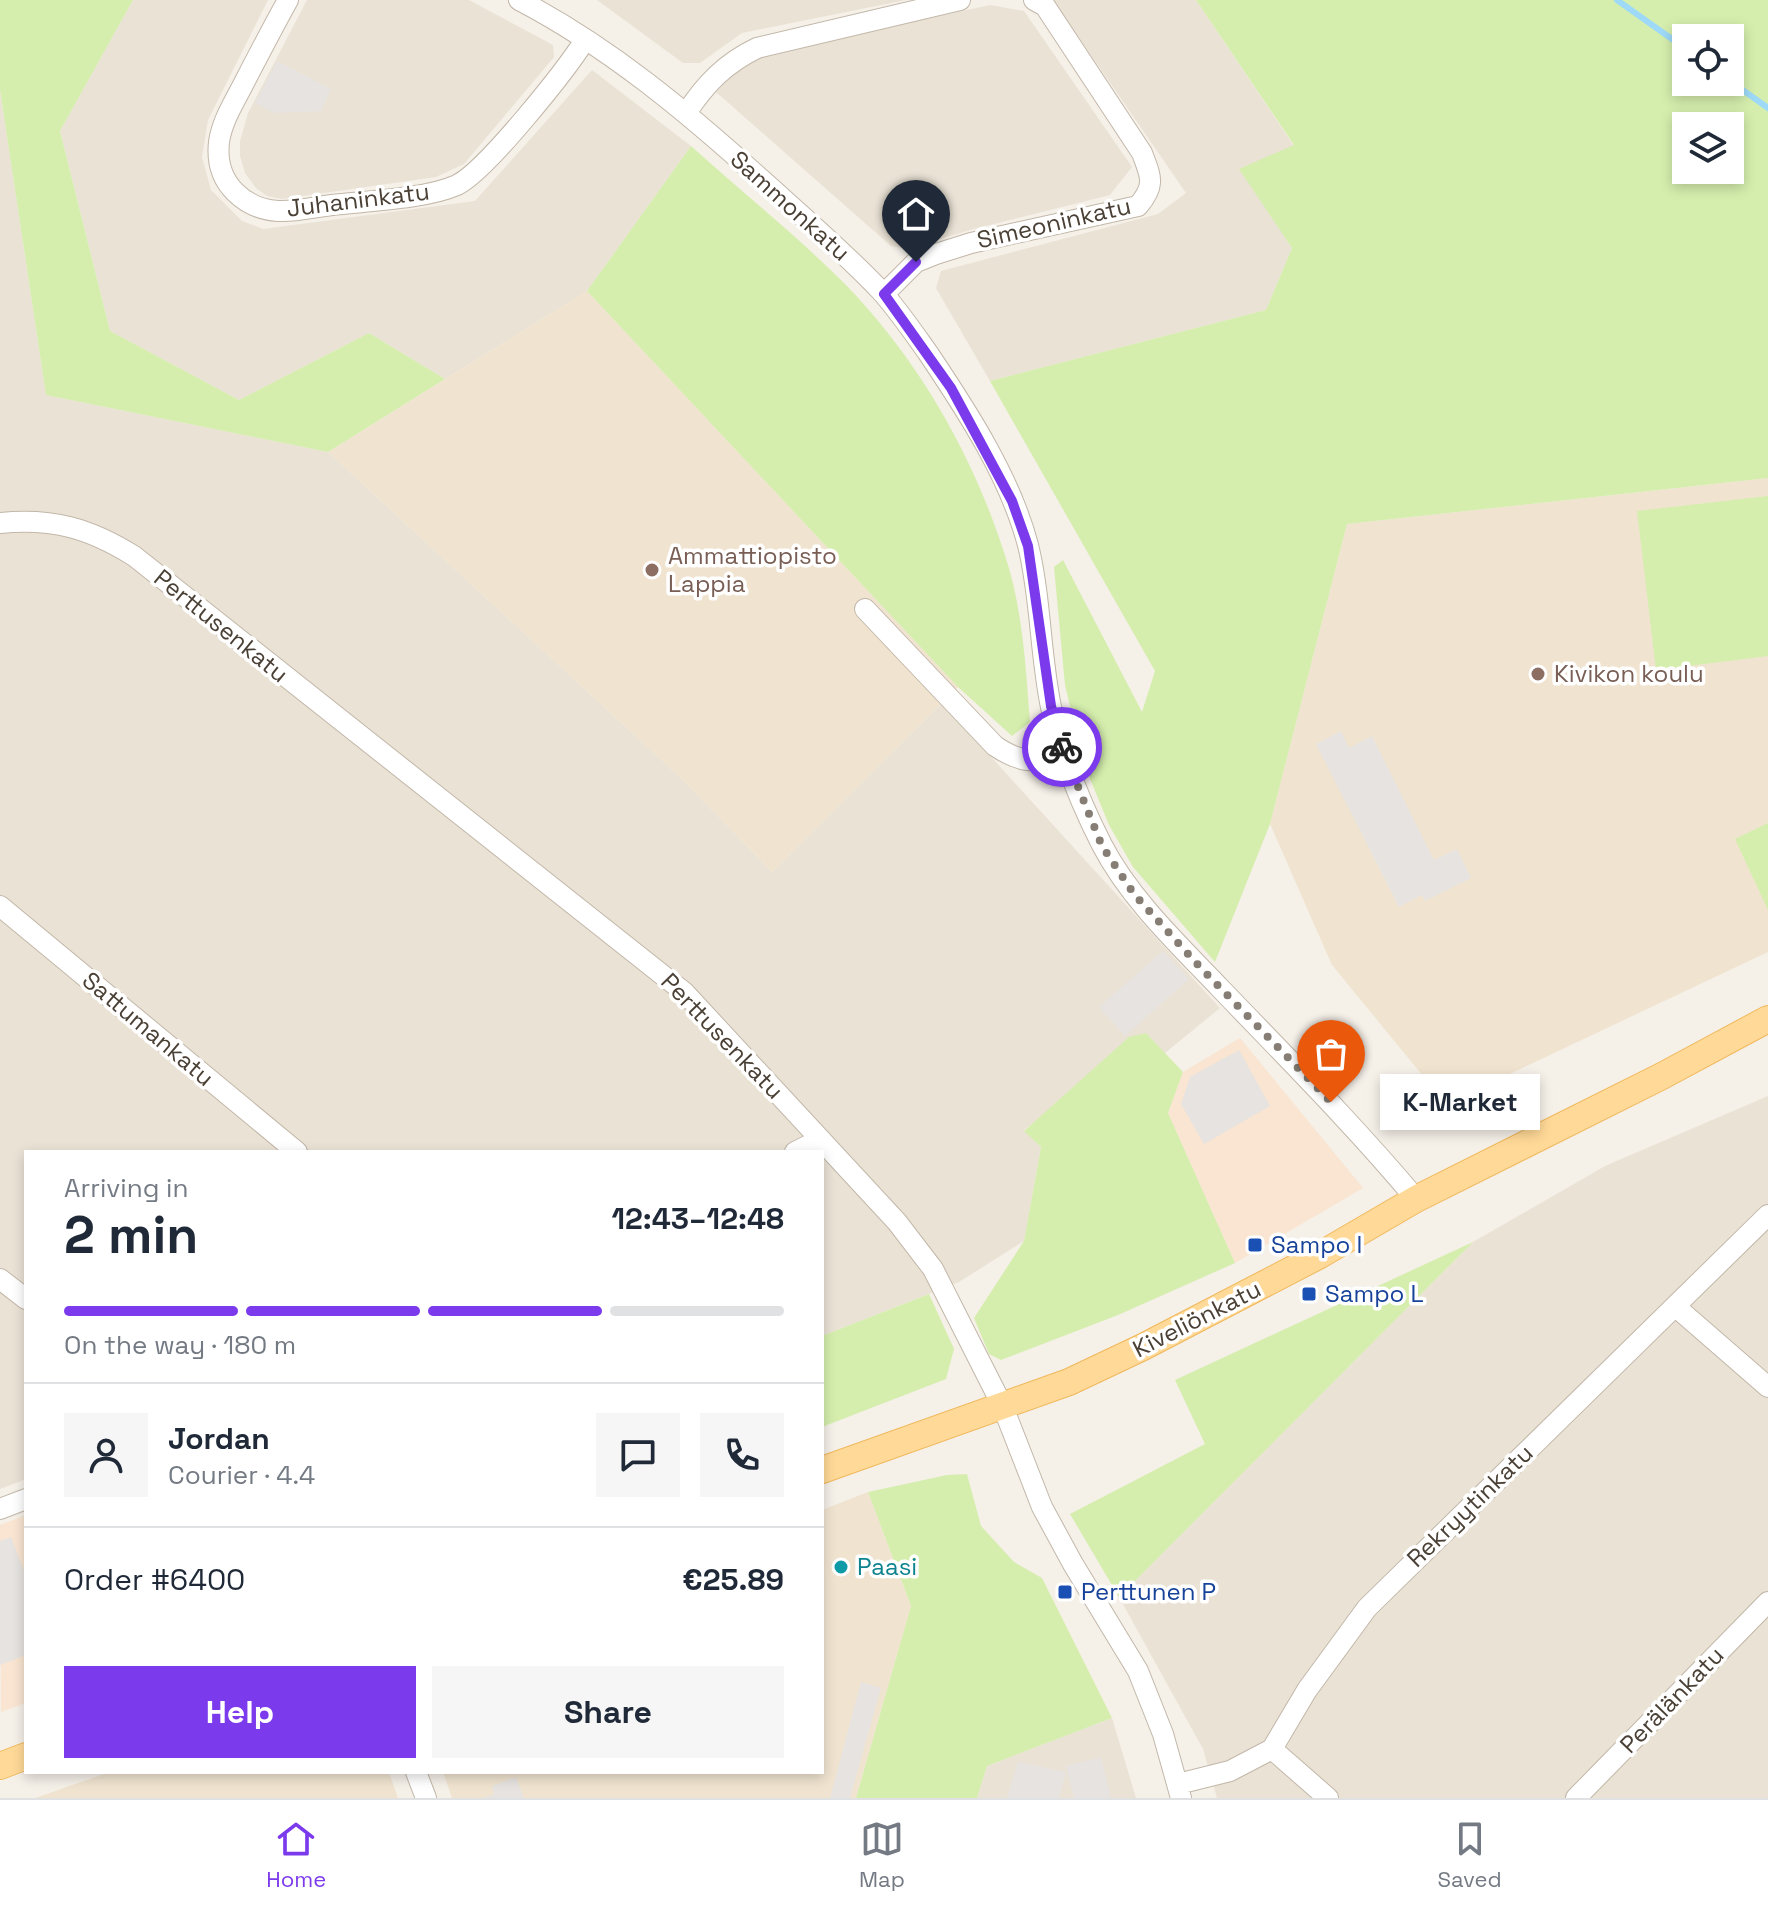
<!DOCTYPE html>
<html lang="en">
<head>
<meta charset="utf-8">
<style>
  body { margin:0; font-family:"Space Grotesk",sans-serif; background:#f6f6f7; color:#1f2937; height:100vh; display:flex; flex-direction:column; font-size:30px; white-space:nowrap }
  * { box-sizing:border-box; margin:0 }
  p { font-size:26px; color:#747a83 }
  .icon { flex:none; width:44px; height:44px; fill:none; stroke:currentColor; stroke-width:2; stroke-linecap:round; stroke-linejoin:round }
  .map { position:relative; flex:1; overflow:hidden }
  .details { position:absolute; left:24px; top:1150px; width:800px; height:624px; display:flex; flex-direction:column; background:#fff; border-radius:0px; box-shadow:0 4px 12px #0003 }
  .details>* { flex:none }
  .fabs { position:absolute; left:1672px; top:24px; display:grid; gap:16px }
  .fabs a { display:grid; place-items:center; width:72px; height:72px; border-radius:0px; background:#fff; box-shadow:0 4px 12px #0003; font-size:40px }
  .pin { position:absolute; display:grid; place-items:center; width:68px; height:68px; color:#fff; margin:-82px -34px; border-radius:50% 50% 50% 0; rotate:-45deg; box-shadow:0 0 8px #0007 }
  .pin .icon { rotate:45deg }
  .courier { position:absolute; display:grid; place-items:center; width:80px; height:80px; margin:-40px; border:6px solid #7c3aed; border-radius:50%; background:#fff; color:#222; box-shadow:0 2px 10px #0007 }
  .bubble { position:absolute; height:56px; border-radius:0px; background:#fff; box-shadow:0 4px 12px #0003; font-size:26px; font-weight:700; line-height:56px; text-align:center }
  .summary em { font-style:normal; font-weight:700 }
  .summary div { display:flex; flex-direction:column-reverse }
  .summary { display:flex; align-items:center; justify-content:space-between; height:136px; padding:0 40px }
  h1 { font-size:52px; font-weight:700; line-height:60px }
  .bar { display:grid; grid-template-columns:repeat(4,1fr); gap:12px 8px; align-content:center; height:96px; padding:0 40px }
  .bar i { height:10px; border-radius:6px; background:#e0e1e3 }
  .bar .current { background:#7c3aed }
  .bar p { grid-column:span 4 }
  .line { display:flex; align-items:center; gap:20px; padding:0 40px; border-top:2px solid #e0e1e3 }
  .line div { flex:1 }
  .round { display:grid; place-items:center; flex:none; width:84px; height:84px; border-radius:0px; background:#f6f6f7 }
  .cta { display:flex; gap:16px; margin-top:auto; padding:16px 40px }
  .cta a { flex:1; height:92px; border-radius:0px; background:#7c3aed; color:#fff; font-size:32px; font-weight:700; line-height:92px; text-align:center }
  .cta a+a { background:#f6f6f7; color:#1f2937 }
  .menu { display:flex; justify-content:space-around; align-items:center; height:112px; border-top:2px solid #e0e1e3; background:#fff; font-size:22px; color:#747a83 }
  .menu a { display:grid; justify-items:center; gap:4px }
  .menu .current { color:#7c3aed }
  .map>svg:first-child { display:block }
  .residential { fill:#eae2d5 }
  .commercial { fill:#f9e5d1 }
  .education { fill:#f0e4d0 }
  .green { fill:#d5eead; fill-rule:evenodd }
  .parking { fill:#e6e3e0 }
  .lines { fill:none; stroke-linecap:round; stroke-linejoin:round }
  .stream { stroke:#9edaf8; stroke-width:6 }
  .minor-casing { stroke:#c2b7a9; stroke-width:22 }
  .major-casing { stroke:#f0b85b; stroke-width:28 }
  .minor { stroke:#fff; stroke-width:20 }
  .major { stroke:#ffd997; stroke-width:26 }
  .done { stroke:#867e74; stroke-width:8; stroke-dasharray:0 14.4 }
  .route { stroke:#7c3aed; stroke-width:10 }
  .education-dot { fill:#8d6e63; stroke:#fff; stroke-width:3 }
  .transit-dot { fill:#1a4fb4; stroke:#fff; stroke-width:3 }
  .culture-dot { fill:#0f9aa8; stroke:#fff; stroke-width:3 }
  .labels { text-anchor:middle; stroke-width:7; stroke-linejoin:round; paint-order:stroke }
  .street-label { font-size:24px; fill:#4a4035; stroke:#fff }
  .education-label { font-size:24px; fill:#785e54; stroke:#fff; text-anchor:start }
  .transit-label { font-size:24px; fill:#164399; stroke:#fff; text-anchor:start }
  .culture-label { font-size:24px; fill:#0d838f; stroke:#fff; text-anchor:start }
</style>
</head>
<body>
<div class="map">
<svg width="1768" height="1798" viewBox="0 0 1768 1798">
  <rect width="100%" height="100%" fill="#f5f0e8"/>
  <path class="residential" d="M133,0H268L208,120L202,157L211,190L242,221L263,229L475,201L592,70L691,146L587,291L445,379L369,333L239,400L110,331L60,131Z
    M307,0H469L553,45L554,57L464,164L436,177L281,199L267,196L256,188L245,173L240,156V141L248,113Z
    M597,0H906L742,33L700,63H683Z
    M1053,0H1196L1294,146L1240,169L1292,248L1266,310L990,381L936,288L941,271L1158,214L1186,193Z
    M990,5L1024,11L1132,167L1110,195L970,230L907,249L891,246L716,92L740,67L770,53Z
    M0,90L46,395L328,452L683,780L772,872L942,703L1220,1008L1165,1053L1146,1034L1024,1130L1041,1147L1024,1241L959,1282L822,1336V1152H26V1479L0,1489Z
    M1768,1096V1798H1217L1203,1749L1119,1597L1473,1242L1605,1166Z
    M1112,1718L1136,1798H977L987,1766Z"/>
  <path class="commercial" d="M1240,1038L1363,1188L1235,1263L1168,1113L1183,1072Z
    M26,1515V1703L1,1712L0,1525Z"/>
  <path class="education" d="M587,291L958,687L772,872L683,780L328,452Z
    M1768,478V952L1446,1104L1332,965L1270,824L1347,524Z
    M868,1492L911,1606L856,1798H452L443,1772H822V1510Z
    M110,1772H389L398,1798H35Z"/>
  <path class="green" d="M0,0H133L60,131L110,331L239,400L369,333L445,379L328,452L46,395L0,90Z
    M1196,0H1768V478L1347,524L1270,824L1215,962L1133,867L1109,825L1084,764L1065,685L1054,567L1063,560L1142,712L1155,671L990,381L1266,310L1292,248L1239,169L1294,145ZM1686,38H1730V82H1686ZM1686,126H1730V170H1686Z
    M691,146C742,192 797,236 845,284C921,362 977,462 1008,565C1023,615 1026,670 1030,722L1012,736L958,687L587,291Z
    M1768,496V656L1656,670L1637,511Z
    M1768,823V910L1735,839Z
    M1146,1033L1183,1072L1168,1113L1235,1263L1118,1315L1001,1360L989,1354L974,1318L1024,1241L1041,1147L1024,1131L1129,1037Z
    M1473,1242L1119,1597L1070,1514L1205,1444L1175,1380Z
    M929,1294L954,1349L946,1379L822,1427V1336Z
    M967,1474L981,1526L1014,1562L1042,1578L1112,1718L987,1766L977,1798H856L911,1606L868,1492L947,1475Z"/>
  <path class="parking" d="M277,61L331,89L321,111L274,113L255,103Z
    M1341,731L1349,748L1372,736L1434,860L1457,849L1471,878L1425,901L1422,895L1399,907L1316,744Z
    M1163,951L1189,979L1125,1036L1099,1007Z
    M1239,1050L1270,1106L1204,1144L1181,1104L1190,1077Z
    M11,1537L26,1576V1655L0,1665V1541Z
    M861,1682L881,1688L850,1798H830Z
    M1101,1757L1111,1798H1074L1066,1766Z
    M1018,1762L1066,1772L1059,1798H1007Z
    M516,1777L524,1798H483L494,1794L492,1786Z"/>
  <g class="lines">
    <path class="stream" d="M1617,0L1686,49
      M1730,81L1768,108"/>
    <defs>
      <path id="minor" d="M288,0C273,27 259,54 245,81C236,99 222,120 219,142C217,160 221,178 235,192C246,203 261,210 278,211C296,212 314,207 332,205C367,201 426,199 457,185C486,171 566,70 585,40
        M519,0C609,47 687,112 762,180C802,216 844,252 881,291C898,310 913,332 928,353C967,411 1010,477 1028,545C1041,598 1040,654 1051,707C1061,754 1080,802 1102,845C1130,899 1179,945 1220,988C1287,1058 1354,1125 1416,1199
        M687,112C706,83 726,63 757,48L960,0
        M884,294L916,262L936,254L971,243L1138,206C1156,185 1151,177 1142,153L1045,6L1034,0
        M0,523C53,518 89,528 134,556L684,992L897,1222L933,1269L1003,1407L1042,1507L1073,1564L1138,1671L1163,1734L1181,1798
        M865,609L995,746C1022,764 1033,762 1064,757
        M0,906L297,1152
        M795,1152L819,1140
        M0,1279L26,1299
        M1676,1307L1768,1387
        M0,1509L26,1499
        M1272,1749L1328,1798
        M416,1772L426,1798
        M1178,1784L1230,1771L1272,1749L1307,1690L1367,1608L1768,1215
        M1576,1798L1768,1602"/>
      <path id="major" d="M822,1470L1069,1382L1143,1347L1320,1255L1416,1199L1662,1076L1768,1019
        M0,1766L26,1756"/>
    </defs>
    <use href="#minor" class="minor-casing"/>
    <use href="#major" class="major-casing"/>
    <use href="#minor" class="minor"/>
    <use href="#major" class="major"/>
  </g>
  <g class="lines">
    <path class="done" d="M1062,747L1102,846L1134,894L1199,966L1331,1102"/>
    <path class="route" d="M916,262L884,294L951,388L1012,501L1028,546L1051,706L1062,747"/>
  </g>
  <g class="education-dot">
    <circle cx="652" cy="570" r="8"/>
    <circle cx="1538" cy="674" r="8"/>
  </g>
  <g class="transit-dot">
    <rect x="1247" y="1237" width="16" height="16" rx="4"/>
    <rect x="1301" y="1286" width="16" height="16" rx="4"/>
    <rect x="1057" y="1584" width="16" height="16" rx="4"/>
  </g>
  <circle class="culture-dot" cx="841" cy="1567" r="8"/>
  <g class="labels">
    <g class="street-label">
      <text transform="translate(358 200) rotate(-7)" y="8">Juhaninkatu</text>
      <text transform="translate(790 206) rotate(42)" y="8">Sammonkatu</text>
      <text transform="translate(1054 223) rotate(-13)" y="8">Simeoninkatu</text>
      <text transform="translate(221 626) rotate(39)" y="8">Perttusenkatu</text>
      <text transform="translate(148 1029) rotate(40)" y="8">Sattumankatu</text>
      <text transform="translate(722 1036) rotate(46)" y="8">Perttusenkatu</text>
      <text transform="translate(1197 1319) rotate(-27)" y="8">Kiveliönkatu</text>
      <text transform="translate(1470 1506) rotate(-44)" y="8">Rekryytinkatu</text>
      <text transform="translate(1672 1700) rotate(-46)" y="8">Perälänkatu</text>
    </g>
    <g class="education-label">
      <text x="668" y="564">Ammattiopisto<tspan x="668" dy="28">Lappia</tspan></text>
      <text x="1554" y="682">Kivikon koulu</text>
    </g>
    <g class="transit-label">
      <text x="1271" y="1253">Sampo I</text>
      <text x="1325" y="1302">Sampo L</text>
      <text x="1081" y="1600">Perttunen P</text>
    </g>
    <g class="culture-label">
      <text x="857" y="1575">Paasi</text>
    </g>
  </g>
</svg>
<div class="fabs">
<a><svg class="icon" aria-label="locate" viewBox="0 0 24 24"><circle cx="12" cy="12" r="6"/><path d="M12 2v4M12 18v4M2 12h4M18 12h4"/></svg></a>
<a><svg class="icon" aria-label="layers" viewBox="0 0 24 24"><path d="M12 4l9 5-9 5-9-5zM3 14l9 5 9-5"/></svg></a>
</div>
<div class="pin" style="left:1331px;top:1102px;background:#ea580c"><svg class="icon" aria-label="bag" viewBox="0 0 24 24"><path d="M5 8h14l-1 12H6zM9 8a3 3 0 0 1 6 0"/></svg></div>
<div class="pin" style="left:916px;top:262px;background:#1f2937"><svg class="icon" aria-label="home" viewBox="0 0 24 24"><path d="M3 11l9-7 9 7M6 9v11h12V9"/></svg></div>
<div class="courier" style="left:1062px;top:747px"><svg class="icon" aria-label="bike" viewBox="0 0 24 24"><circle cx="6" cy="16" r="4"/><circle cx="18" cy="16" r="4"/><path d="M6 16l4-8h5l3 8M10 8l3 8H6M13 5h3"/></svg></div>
<div class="bubble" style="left:1380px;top:1074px;width:160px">K-Market</div>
<section class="details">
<div class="summary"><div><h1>2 min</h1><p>Arriving in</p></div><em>12:43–12:48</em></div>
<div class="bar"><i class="current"></i><i class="current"></i><i class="current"></i><i></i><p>On the way · 180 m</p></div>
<div class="line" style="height:144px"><a class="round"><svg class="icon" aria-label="person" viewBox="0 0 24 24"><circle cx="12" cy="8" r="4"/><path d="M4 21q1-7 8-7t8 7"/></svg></a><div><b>Jordan</b><p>Courier · 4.4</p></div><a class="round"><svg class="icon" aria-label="chat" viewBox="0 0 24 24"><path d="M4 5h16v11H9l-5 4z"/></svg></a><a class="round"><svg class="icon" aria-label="phone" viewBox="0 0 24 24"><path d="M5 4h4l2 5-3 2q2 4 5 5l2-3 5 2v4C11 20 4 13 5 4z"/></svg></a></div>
<div class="line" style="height:104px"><div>Order #6400</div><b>€25.89</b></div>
<div class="cta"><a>Help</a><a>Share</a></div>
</section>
</div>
<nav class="menu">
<a class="current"><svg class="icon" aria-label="home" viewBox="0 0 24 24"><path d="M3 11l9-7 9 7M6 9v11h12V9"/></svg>Home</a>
<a><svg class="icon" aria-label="map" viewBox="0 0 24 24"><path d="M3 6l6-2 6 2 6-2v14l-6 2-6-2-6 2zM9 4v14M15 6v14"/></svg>Map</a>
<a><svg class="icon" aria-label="saved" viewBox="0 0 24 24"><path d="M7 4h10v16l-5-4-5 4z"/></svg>Saved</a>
</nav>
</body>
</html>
